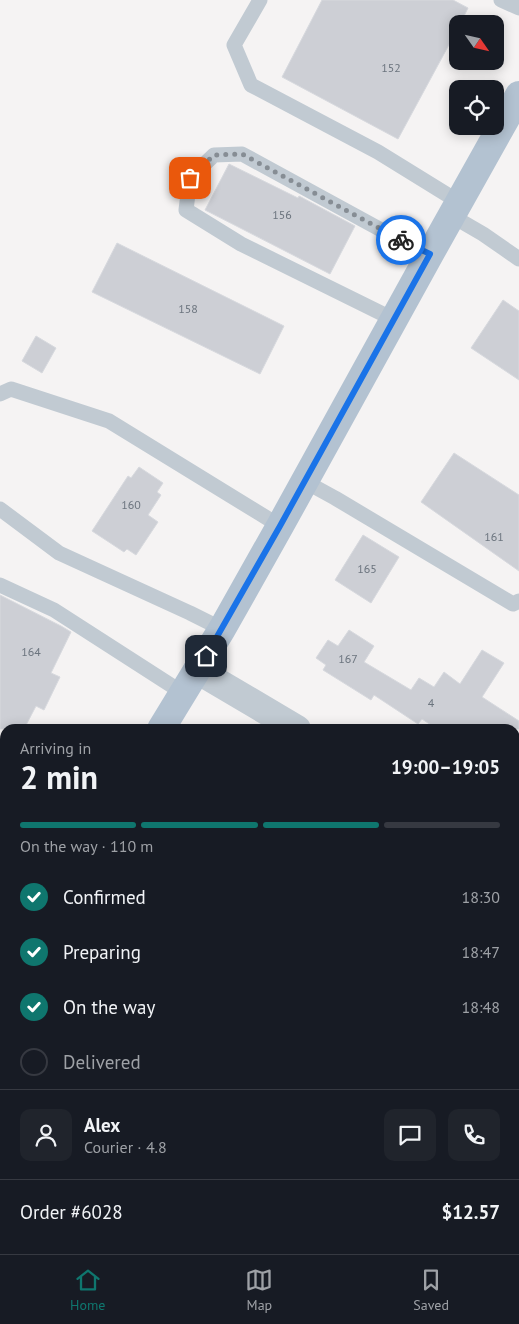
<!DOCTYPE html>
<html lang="en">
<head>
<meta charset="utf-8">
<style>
  body { margin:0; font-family:"PT Sans",sans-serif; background:#20242c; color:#f1f3f6; height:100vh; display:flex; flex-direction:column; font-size:19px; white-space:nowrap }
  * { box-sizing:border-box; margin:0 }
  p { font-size:16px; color:#9ea1a6 }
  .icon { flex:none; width:28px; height:28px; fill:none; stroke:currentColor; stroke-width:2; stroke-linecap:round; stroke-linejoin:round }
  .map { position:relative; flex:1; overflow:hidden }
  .drawer { position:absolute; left:0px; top:724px; width:520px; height:531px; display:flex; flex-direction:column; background:#171b24; border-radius:15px 15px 0 0; box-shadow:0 2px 12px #0003 }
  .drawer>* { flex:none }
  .needle { width:32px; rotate:124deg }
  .fabs { position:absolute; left:449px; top:15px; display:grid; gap:10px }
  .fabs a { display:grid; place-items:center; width:55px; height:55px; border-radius:10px; background:#171b24; box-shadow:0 2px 12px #0003; font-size:25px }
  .pin { position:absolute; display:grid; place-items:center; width:42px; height:42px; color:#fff; margin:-21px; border-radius:10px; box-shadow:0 2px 8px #0006 }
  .courier { position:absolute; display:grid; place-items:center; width:50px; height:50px; margin:-25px; border:4px solid #1a73e8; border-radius:50%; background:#fff; color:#222; box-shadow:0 1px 6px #0007 }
  .summary em { font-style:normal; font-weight:700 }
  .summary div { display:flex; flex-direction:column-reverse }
  .summary { display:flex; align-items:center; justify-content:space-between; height:85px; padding:0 20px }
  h1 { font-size:32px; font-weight:700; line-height:38px }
  .bar { display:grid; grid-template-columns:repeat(4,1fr); gap:8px 5px; align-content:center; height:60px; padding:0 20px }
  .bar i { height:6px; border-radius:4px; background:#363941 }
  .bar .current { background:#0f766e }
  .bar p { grid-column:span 4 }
  .line { display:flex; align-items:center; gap:12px; padding:0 20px; border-top:1px solid #363941 }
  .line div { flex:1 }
  .round { display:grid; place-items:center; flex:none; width:52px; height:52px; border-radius:10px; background:#20242c }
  ol { padding:0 20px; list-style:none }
  li { display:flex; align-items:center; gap:15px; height:55px }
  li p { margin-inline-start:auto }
  li .icon { padding:5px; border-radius:50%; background:#0f766e; color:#fff; stroke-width:4 }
  li:last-child { color:#9ea1a6 }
  li i { width:28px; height:28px; border:2px solid #363941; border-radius:50% }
  .dock { display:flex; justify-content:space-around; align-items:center; height:70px; border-top:1px solid #363941; background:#171b24; font-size:14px; color:#9ea1a6 }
  .dock a { display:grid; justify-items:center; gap:2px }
  .dock .current { color:#0f766e }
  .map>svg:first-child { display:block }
  .water { fill:#90daee }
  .building { fill:#cdcfd5; stroke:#d7d9de }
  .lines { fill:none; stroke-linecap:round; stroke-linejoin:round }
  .service { stroke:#c1cad2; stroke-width:15 }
  .minor { stroke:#c1cad2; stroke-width:28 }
  .primary { stroke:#b3c2d1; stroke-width:28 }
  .done { stroke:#868d94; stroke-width:5; stroke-dasharray:0 9 }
  .route { stroke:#1a73e8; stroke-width:6 }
  .labels { text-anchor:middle; stroke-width:4; stroke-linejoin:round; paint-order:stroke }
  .number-label { font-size:12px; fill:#6b747e }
</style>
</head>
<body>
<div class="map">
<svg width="519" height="1254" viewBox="0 0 519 1254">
  <rect width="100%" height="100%" fill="#f5f3f3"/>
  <path class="water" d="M515,1047L519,1050V1079L515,1076Z"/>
  <path class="building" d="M322,0H453L468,8L460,24H458V28L398,139L282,77Z
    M229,164L298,198L299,196L355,226L330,274L205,210Z
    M117,243L284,326L260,374L92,292Z
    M503,300L519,311V380L471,348Z
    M36,336L56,348L42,373L22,361Z
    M454,453L519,495V571L421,502Z
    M139,467L163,483L157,492L161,495L148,515L158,522L136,555L127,549L124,552L92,531L128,476L131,478Z
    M363,535L399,557L371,603L335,580Z
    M0,595L61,626L71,632L51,673L60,677L44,710L36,706L24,729H0Z
    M349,630L374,646L364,662L411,690L419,678L434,687L444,672L460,684L482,650L504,663L482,697L519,721V729H437L422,719L418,724L374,695L371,700L323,670L326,665L316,658L328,640L338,646Z"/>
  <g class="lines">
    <path class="service" d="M260,0L234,45L251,85L378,152L459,202
      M501,0L519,8
      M452,216L483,234L519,259
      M393,319L241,244L186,210L190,178L214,155L242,154L385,232L430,254
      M0,394L11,389L109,421L280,526
      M304,481L335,498L513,604L519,601
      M0,509L59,553L190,613L222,629
      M0,585L54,610L183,693
      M0,753L5,756
      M0,858L5,861"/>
    <path class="minor" d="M197,670L297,729
      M515,857L519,860"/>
    <path class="primary" d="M161,729L222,629L280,526L430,254L519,95
      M0,981L5,973"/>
  </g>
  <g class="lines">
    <path class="done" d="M190,178L214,155L242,154L401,240"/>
    <path class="route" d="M206,656L280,526L430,254L401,240"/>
  </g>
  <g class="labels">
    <g class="number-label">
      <text x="391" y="72">152</text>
      <text x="282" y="219">156</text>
      <text x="188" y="313">158</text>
      <text x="131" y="509">160</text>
      <text x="494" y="541">161</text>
      <text x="367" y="573">165</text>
      <text x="31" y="656">164</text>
      <text x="348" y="663">167</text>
      <text x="431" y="707">4</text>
    </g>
  </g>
</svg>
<div class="fabs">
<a><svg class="needle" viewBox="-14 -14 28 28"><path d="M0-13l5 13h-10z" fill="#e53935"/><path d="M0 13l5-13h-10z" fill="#9ea1a6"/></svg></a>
<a><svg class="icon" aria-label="locate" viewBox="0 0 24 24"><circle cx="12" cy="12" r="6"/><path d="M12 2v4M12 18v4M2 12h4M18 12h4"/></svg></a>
</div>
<div class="pin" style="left:190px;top:178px;background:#ea580c"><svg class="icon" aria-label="bag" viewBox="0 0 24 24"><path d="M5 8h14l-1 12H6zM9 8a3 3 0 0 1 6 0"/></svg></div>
<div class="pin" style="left:206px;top:656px;background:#1f2937"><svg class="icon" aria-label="home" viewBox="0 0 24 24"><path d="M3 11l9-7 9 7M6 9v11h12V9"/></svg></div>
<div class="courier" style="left:401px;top:240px"><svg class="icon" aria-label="bike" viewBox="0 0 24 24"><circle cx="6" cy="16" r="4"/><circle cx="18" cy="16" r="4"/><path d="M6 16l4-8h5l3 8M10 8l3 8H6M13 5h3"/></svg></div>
<section class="drawer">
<div class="summary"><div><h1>2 min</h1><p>Arriving in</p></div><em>19:00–19:05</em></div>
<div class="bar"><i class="current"></i><i class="current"></i><i class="current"></i><i></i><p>On the way · 110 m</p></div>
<ol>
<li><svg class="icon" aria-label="check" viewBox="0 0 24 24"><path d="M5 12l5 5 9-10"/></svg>Confirmed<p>18:30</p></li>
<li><svg class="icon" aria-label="check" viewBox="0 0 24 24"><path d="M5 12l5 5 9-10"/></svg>Preparing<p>18:47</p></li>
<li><svg class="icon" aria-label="check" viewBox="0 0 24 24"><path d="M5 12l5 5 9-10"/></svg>On the way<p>18:48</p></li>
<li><i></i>Delivered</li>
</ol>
<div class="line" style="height:90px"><a class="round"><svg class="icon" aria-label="person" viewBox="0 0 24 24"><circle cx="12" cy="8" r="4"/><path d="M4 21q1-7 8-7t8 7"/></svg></a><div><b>Alex</b><p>Courier · 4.8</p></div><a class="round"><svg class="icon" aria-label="chat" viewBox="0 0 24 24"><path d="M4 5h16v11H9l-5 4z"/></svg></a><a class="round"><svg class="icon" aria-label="phone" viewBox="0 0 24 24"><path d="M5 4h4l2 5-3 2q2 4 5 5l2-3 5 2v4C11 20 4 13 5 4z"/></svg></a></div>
<div class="line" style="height:65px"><div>Order #6028</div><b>$12.57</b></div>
</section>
</div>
<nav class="dock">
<a class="current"><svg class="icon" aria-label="home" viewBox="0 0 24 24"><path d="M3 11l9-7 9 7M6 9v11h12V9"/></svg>Home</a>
<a><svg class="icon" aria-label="map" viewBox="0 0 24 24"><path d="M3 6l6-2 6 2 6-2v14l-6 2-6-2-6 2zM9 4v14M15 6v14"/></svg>Map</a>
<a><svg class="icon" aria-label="saved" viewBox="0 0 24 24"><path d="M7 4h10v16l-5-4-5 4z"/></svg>Saved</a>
</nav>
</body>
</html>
